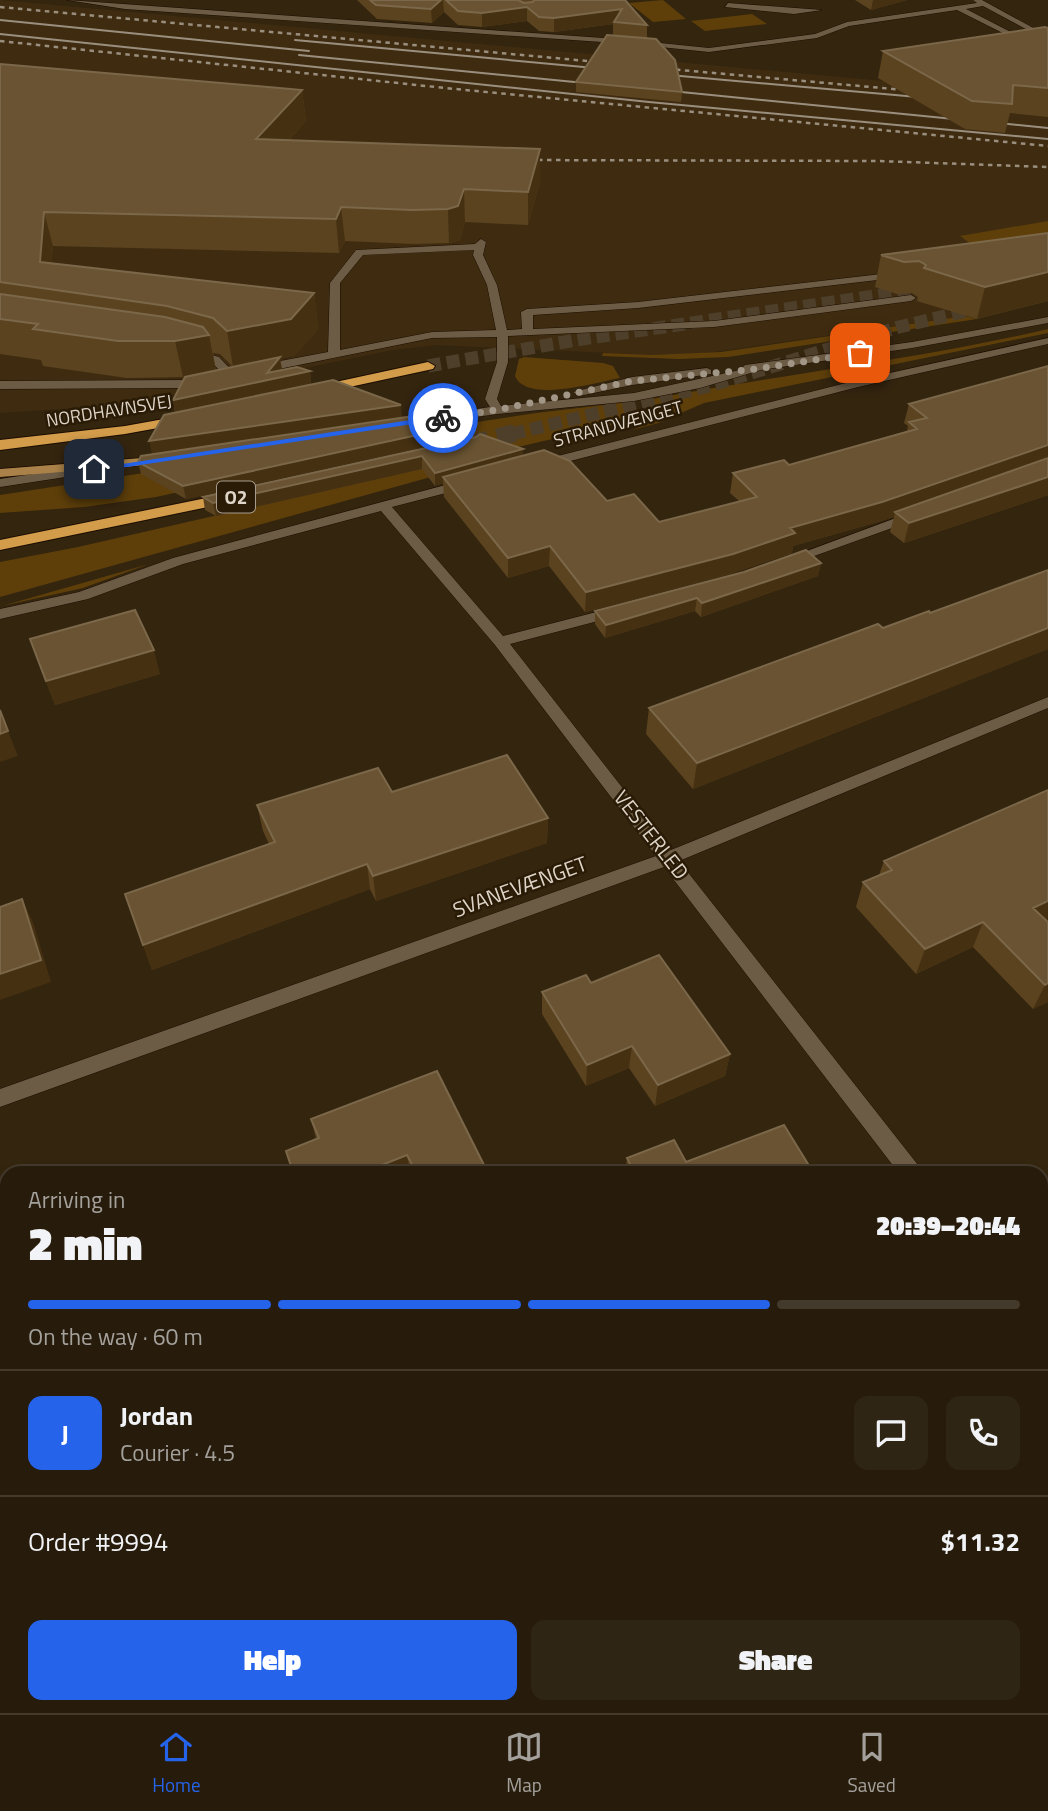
<!DOCTYPE html>
<html lang="en">
<head>
<meta charset="utf-8">
<style>
  body { margin:0; font-family:"Titillium Web",sans-serif; background:#2f2514; color:#f1f3f6; height:100vh; display:flex; flex-direction:column; font-size:26px; white-space:nowrap }
  * { box-sizing:border-box; margin:0 }
  p { font-size:23px; color:#a4a19d }
  .icon { flex:none; width:38px; height:38px; fill:none; stroke:currentColor; stroke-width:2; stroke-linecap:round; stroke-linejoin:round }
  .map { position:relative; flex:1; overflow:hidden }
  .panel { position:absolute; left:0px; top:1166px; width:1048px; height:548px; display:flex; flex-direction:column; background:#271c0b; border-radius:21px 21px 0 0; box-shadow:0 4px 10px #0003,0 0 0 2px #433a2c }
  .panel>* { flex:none }
  .pin { position:absolute; display:grid; place-items:center; width:60px; height:60px; color:#fff; margin:-30px; border-radius:14px; box-shadow:0 4px 10px #0006 }
  .courier { position:absolute; display:grid; place-items:center; width:70px; height:70px; margin:-35px; border:5px solid #2563eb; border-radius:50%; background:#fff; color:#222; box-shadow:0 2px 9px #0007 }
  .headline em { font-style:normal; font-weight:800 }
  .headline div { display:flex; flex-direction:column-reverse }
  .headline { display:flex; align-items:center; justify-content:space-between; height:119px; padding:0 28px }
  h1 { font-size:46px; font-weight:800; line-height:52px }
  .bar { display:grid; grid-template-columns:repeat(4,1fr); gap:10px 7px; align-content:center; height:84px; padding:0 28px }
  .bar i { height:9px; border-radius:5px; background:#433a2c }
  .bar .selected { background:#2563eb }
  .bar p { grid-column:span 4 }
  .line { display:flex; align-items:center; gap:18px; padding:0 28px; border-top:2px solid #433a2c }
  .line div { flex:1 }
  .round { display:grid; place-items:center; flex:none; width:74px; height:74px; border-radius:14px; background:#2f2514 }
  .primary-button { display:flex; gap:14px; margin-top:auto; padding:14px 28px }
  .primary-button a { flex:1; height:80px; border-radius:14px; background:#2563eb; color:#fff; font-size:28px; font-weight:800; line-height:80px; text-align:center }
  .primary-button a+a { background:#2f2514; color:#f1f3f6 }
  .tabs { display:flex; justify-content:space-around; align-items:center; height:98px; border-top:2px solid #433a2c; background:#271c0b; font-size:19px; color:#a4a19d }
  .tabs a { display:grid; justify-items:center; gap:4px }
  .tabs .selected { color:#2563eb }
  .map>svg:first-child { display:block }
  .built { fill:#3f2c10 }
  .green { fill:#5e3f0a }
  .lines { fill:none; stroke-linecap:round; stroke-linejoin:round }
  .highway-tunnel-far1 { stroke:#4e3f2b; stroke-width:13; stroke-dasharray:13 6; stroke-linecap:butt }
  .highway-tunnel { stroke:#4e3f2b; stroke-width:18; stroke-dasharray:18 9; stroke-linecap:butt }
  .minor-casing { stroke:#1b0d00; stroke-width:1 }
  .major-casing { stroke:#1b0d00; stroke-width:1 }
  .highway-casing { stroke:#1b0d00; stroke-width:2 }
  .minor { fill:#6d5c45; fill-rule:evenodd }
  .major { fill:#aa8249; fill-rule:evenodd }
  .highway { fill:#d39c4b; fill-rule:evenodd }
  .tram { stroke:#9a8e7e; stroke-width:2 }
  .rail { stroke:#9a8e7e; stroke-width:2.5; stroke-dasharray:4.5 4.5; stroke-linecap:butt }
  .wall { fill:#5b4320; fill-rule:evenodd }
  .shaded-wall { fill:#453011 }
  .building { fill:#695332; stroke:#7b6749; stroke-width:2 }
  .route { fill:#2563eb }
  .done { stroke:#a29787; stroke-width:7; stroke-dasharray:0 12.6 }
  .labels { text-anchor:middle; stroke-width:5; stroke-linejoin:round; paint-order:stroke }
  .far-street-label { font-size:18px; fill:#ded4c7; stroke:#291b06 }
  .shield { fill:#291b06; stroke:#a89c8d; stroke-width:2 }
  .shield-label { font-size:19px; font-weight:bold; fill:#ded4c7 }
  .street-label { font-size:21px; fill:#ded4c7; stroke:#291b06 }
</style>
</head>
<body>
<div class="map">
<svg width="1048" height="1713" viewBox="0 0 1048 1713">
  <rect width="100%" height="100%" fill="#34250f"/>
  <path class="built" d="M0,0L1048,96V221L960,237L1048,266V301L977,319L965,316L693,355H653L437,345L393,350L159,398L93,407L0,413Z"/>
  <path class="green" d="M663,0L686,19L653,22L629,3Z
    M752,14L767,24L705,31L691,21Z
    M1048,221V250L995,261L960,236Z
    M965,316L977,319L728,357L679,359L602,356L603,353L653,355L721,352Z
    M1048,329V333L704,403L658,423L632,430L643,425L651,414L647,400C781,374 916,360 1048,329Z
    M524,357L603,363L613,366L620,378C596,382 527,404 515,376L519,359Z
    M629,402L633,409L632,415L617,424L496,452L438,475L0,597V562L78,547L494,452L447,434L156,497L84,507L0,513V495L536,413Z
    M149,564L83,588L2,606Z"/>
  <g class="lines">
    <path class="highway-tunnel-far1" d="M428,366L576,340L921,289
      M512,434L713,385L899,327L979,308"/>
    <path class="highway-tunnel" d="M471,444L519,432"/>
    <defs>
      <path id="minor" d="M67,0L631,40L709,48L815,34L847,22L977,3L973,0H982L1048,36V41L983,6L966,9L1048,51V56L957,10L849,26L817,38L709,52L631,44L125,9Z
        M728,3L822,10L794,14L725,7Z
        M481,239L486,242L483,255L497,285L507,330L522,329L521,312L527,309L638,302L899,272L904,275L903,277L638,308L533,315V329L714,321L911,295L916,298L911,301L714,327L508,336V362L497,399L501,406L634,393L740,370L745,365L912,342L1048,317V323L912,348L761,370L700,388L634,401L497,414L414,426L410,425V419L490,407L485,399L497,362V337L432,338L259,373L253,369L259,365L328,352L330,283L356,250L475,244ZM474,250L473,255L487,285L496,330L432,332L340,350V283L363,255Z
        M1048,338V344L858,387L543,468L537,464L538,461L858,380Z
        M193,350L219,357L236,375L226,378L211,361L189,355V351Z
        M707,368L711,370V374L632,385L579,396L573,392L632,377Z
        M204,376L210,380L208,383L183,388L0,389V381L183,380Z
        M113,462L119,466L118,469L0,487V479Z
        M464,480L469,481V487L392,507L503,636L616,607L621,609L623,612L621,615L510,644L671,850L1048,697V708L679,861L918,1165L920,1172H898L664,867L0,1107V1089L656,856L495,645L381,511L183,564L88,599L0,619V609L79,592L173,558Z
        M912,512L919,516L917,519L792,564L787,565L780,561Z
        M1041,1332L1048,1334V1364L1041,1361Z
        M1048,1507V1534L1041,1537V1510Z
        M749,1706H784L781,1713H746Z"/>
      <path id="major" d="M142,458L148,462L147,465L0,477V469Z"/>
      <path id="highway" d="M428,362L435,366L433,369L317,394L310,390L317,386Z
        M186,415L193,419L191,422L125,434L0,450V440L125,426Z
        M231,493L239,498L237,501L0,550V540Z"/>
    </defs>
    <use href="#minor" class="minor-casing"/>
    <use href="#major" class="major-casing"/>
    <use href="#highway" class="highway-casing"/>
    <use href="#minor" class="minor"/>
    <use href="#major" class="major"/>
    <use href="#highway" class="highway"/>
    <path class="tram" d="M0,20L309,51
      M0,34L649,102L1048,139
      M295,40L605,69
      M299,55L595,84
      M658,74L929,98
      M661,90L964,120
      M989,122L1048,128"/>
    <path class="rail" d="M0,7L609,63
      M0,41L445,88L1048,146
      M658,68L916,91
      M520,160L878,161L1048,167"/>
  </g>
  <path class="wall" d="M357,0H625L647,25V38L682,92L681,102L576,92V82L613,36V24L554,32L539,31L527,21L482,27L458,25L444,12L432,23L377,19Z
    M855,0H907L871,10Z
    M1048,28V117L1010,113L1005,133L965,129L878,78L883,51Z
    M0,64L302,90L306,121L289,140L540,149V182L528,225L465,222L460,240L449,243L414,244L345,241L339,253L53,246L51,263L314,293L318,329L295,355L280,358L282,370L310,371L311,384L175,413L173,400L195,375L183,377L127,378L43,366L41,360L0,354ZM213,353L220,354L233,367L216,371Z
    M1048,233V301L977,319L917,301L918,297L912,293L897,294L875,287L881,255Z
    M1048,366V495L904,543L890,532L894,517L878,522L793,546L792,553L730,574L585,612L549,566L508,578L444,497L443,483L435,486L422,469L216,516L205,510L203,497L476,437L523,449V456L607,501L659,522L739,501L730,493L733,473L789,465L907,431L908,426L904,423L909,404Z
    M460,439L186,499L141,474L138,462Z
    M821,563L818,576L701,617L695,611L605,638L595,624V611Z
    M1048,570V649L693,789L646,734L649,708L930,613Z
    M30,639L160,674L55,705Z
    M392,792L548,818L547,843L376,901L370,889L152,970L125,894L269,844L263,831L257,805Z
    M884,861L1047,921L1048,1002L1033,1009L973,947L916,974L856,907L863,882L879,875Z
    M591,983L730,1054L725,1076L655,1106L629,1068L586,1086L542,1014V992Z
    M311,1119L484,1165L485,1172H292L286,1151L316,1139Z
    M627,1158L686,1162L813,1172H625Z"/>
  <path class="shaded-wall" d="M441,0H443L444,12L432,23L431,9Z
    M873,0H907L871,10Z
    M527,7V21L482,27V13Z
    M622,9L614,22L613,24L554,32V18Z
    M302,90L306,121L260,171L256,139Z
    M540,149V182L528,225V192Z
    M464,189L465,222L460,240L449,243L448,209Z
    M341,207L345,241L339,253L336,219Z
    M44,212L53,246L50,290L40,262Z
    M1048,272V301L977,319L985,287Z
    M314,293L318,329L295,355L280,358L282,370L310,371L311,384L175,413L173,400L233,367L227,331Z
    M209,335L216,371L183,377L175,341Z
    M401,405L402,417L152,454L149,441Z
    M459,426L460,439L186,499L183,486Z
    M1048,445V460L895,512L894,517L878,522L793,546L792,553L730,574L585,612L586,592Z
    M523,449V462L443,477V483L435,486V473Z
    M422,456V469L216,516L213,503Z
    M1048,477V495L904,543L909,523Z
    M550,546L549,566L508,578V558Z
    M821,563L818,576L701,617L702,603Z
    M697,598L695,611L605,638L606,625Z
    M1048,628V649L693,789L697,763Z
    M154,650L160,674L55,705L46,681Z
    M8,731L18,756L0,762V734Z
    M548,818L547,843L376,901L373,876Z
    M367,864L370,889L152,970L143,945Z
    M22,899L33,922L51,982L0,1000V974Z
    M1048,901V921L1022,933L1033,908Z
    M983,922L973,947L916,974L925,949Z
    M1048,983V1002L1033,1009L1045,985Z
    M632,1046L629,1068L586,1086L587,1065Z
    M730,1054L725,1076L655,1106L658,1085Z
    M407,1155L410,1172H364Z
    M484,1165L485,1172H465Z
    M0,1687L5,1691L7,1706L9,1713H0Z
    M136,1706H145L147,1713H138Z"/>
  <path class="building" d="M370,0H441L431,9L376,5Z
    M446,0H518L524,3L533,2L534,0H625L647,25L614,22L622,9L554,18L539,17L527,7L482,13L458,11Z
    M1045,27L1048,28V88L1013,85L1012,104L972,101L883,51Z
    M607,35L656,39L675,60L682,92L576,82Z
    M0,64L302,90L256,139L540,149L528,192L464,189L458,206L448,209L412,210L341,207L336,219L44,212L40,262L314,293L291,319L227,331L213,318L167,306L0,282Z
    M1048,233V272L985,287L924,268L926,265L919,261L904,262L881,255Z
    M0,294L165,317L203,327L209,335L175,341H118L33,329L38,324L0,319Z
    M280,357L267,373L297,367L310,371L173,400L185,377Z
    M1048,366V445L882,502L790,528L795,533L733,554L586,592L550,546L508,558L443,477L544,450L570,461L607,501L634,494L659,522L757,497L733,473L784,460L789,465L917,429L909,422L927,418L909,404Z
    M333,380L401,405L149,441L164,415Z
    M427,414L459,426L183,486L138,462L141,456Z
    M480,434L523,449L435,473L422,456L213,503L203,497L476,437Z
    M1048,458V477L909,523L895,512Z
    M806,550L821,563L702,603L697,598L606,625L595,611L744,572Z
    M1048,570V628L697,763L649,708L878,624L883,628L929,611L930,613Z
    M135,610L154,650L46,681L30,639Z
    M0,710L8,731L0,734Z
    M507,755L548,818L373,876L367,864L143,945L125,894L275,842L257,805L378,768L392,792Z
    M1048,790V901L1033,908L1048,922V983L1045,985L983,922L925,949L863,882L892,870L884,861Z
    M22,899L41,960L0,974V907Z
    M659,955L730,1054L658,1085L632,1046L587,1065L542,992L586,975L591,983Z
    M437,1071L484,1165L465,1172H416L407,1155L364,1172H293L286,1151L319,1138L311,1119Z
    M784,1125L813,1172H634L627,1158L674,1140L686,1162Z
    M67,1706H136L138,1713H69Z
    M276,1706H457L459,1713H278Z"/>
  <path class="route" d="M443,415L446,419L94,472L90,469Z"/>
  <g class="lines">
    <path class="done" d="M443,418L497,410L632,381L756,369L860,353"/>
  </g>
  <g class="labels">
    <g class="far-street-label">
      <text transform="translate(109 411) rotate(-9)" y="6">NORDHAVNSVEJ</text>
      <text transform="translate(618 424) rotate(-15)" y="6">STRANDVÆNGET</text>
    </g>
    <rect class="shield" x="217" y="481.5" width="38" height="31" rx="5"/>
    <g class="shield-label">
      <text x="236" y="504">O2</text>
    </g>
    <g class="street-label">
      <text transform="translate(651 835) rotate(52)" y="7">VESTERLED</text>
      <text transform="translate(520 887) rotate(-20)" y="7">SVANEVÆNGET</text>
    </g>
  </g>
</svg>
<div class="pin" style="left:860px;top:353px;background:#ea580c"><svg class="icon" aria-label="bag" viewBox="0 0 24 24"><path d="M5 8h14l-1 12H6zM9 8a3 3 0 0 1 6 0"/></svg></div>
<div class="pin" style="left:94px;top:469px;background:#1f2937"><svg class="icon" aria-label="home" viewBox="0 0 24 24"><path d="M3 11l9-7 9 7M6 9v11h12V9"/></svg></div>
<div class="courier" style="left:443px;top:418px"><svg class="icon" aria-label="bike" viewBox="0 0 24 24"><circle cx="6" cy="16" r="4"/><circle cx="18" cy="16" r="4"/><path d="M6 16l4-8h5l3 8M10 8l3 8H6M13 5h3"/></svg></div>
<section class="panel">
<div class="headline"><div><h1>2 min</h1><p>Arriving in</p></div><em>20:39–20:44</em></div>
<div class="bar"><i class="selected"></i><i class="selected"></i><i class="selected"></i><i></i><p>On the way · 60 m</p></div>
<div class="line" style="height:126px"><b class="round" style="background:#2563eb;color:#fff">J</b><div><b>Jordan</b><p>Courier · 4.5</p></div><a class="round"><svg class="icon" aria-label="chat" viewBox="0 0 24 24"><path d="M4 5h16v11H9l-5 4z"/></svg></a><a class="round"><svg class="icon" aria-label="phone" viewBox="0 0 24 24"><path d="M5 4h4l2 5-3 2q2 4 5 5l2-3 5 2v4C11 20 4 13 5 4z"/></svg></a></div>
<div class="line" style="height:91px"><div>Order #9994</div><b>$11.32</b></div>
<div class="primary-button"><a>Help</a><a>Share</a></div>
</section>
</div>
<nav class="tabs">
<a class="selected"><svg class="icon" aria-label="home" viewBox="0 0 24 24"><path d="M3 11l9-7 9 7M6 9v11h12V9"/></svg>Home</a>
<a><svg class="icon" aria-label="map" viewBox="0 0 24 24"><path d="M3 6l6-2 6 2 6-2v14l-6 2-6-2-6 2zM9 4v14M15 6v14"/></svg>Map</a>
<a><svg class="icon" aria-label="saved" viewBox="0 0 24 24"><path d="M7 4h10v16l-5-4-5 4z"/></svg>Saved</a>
</nav>
</body>
</html>
